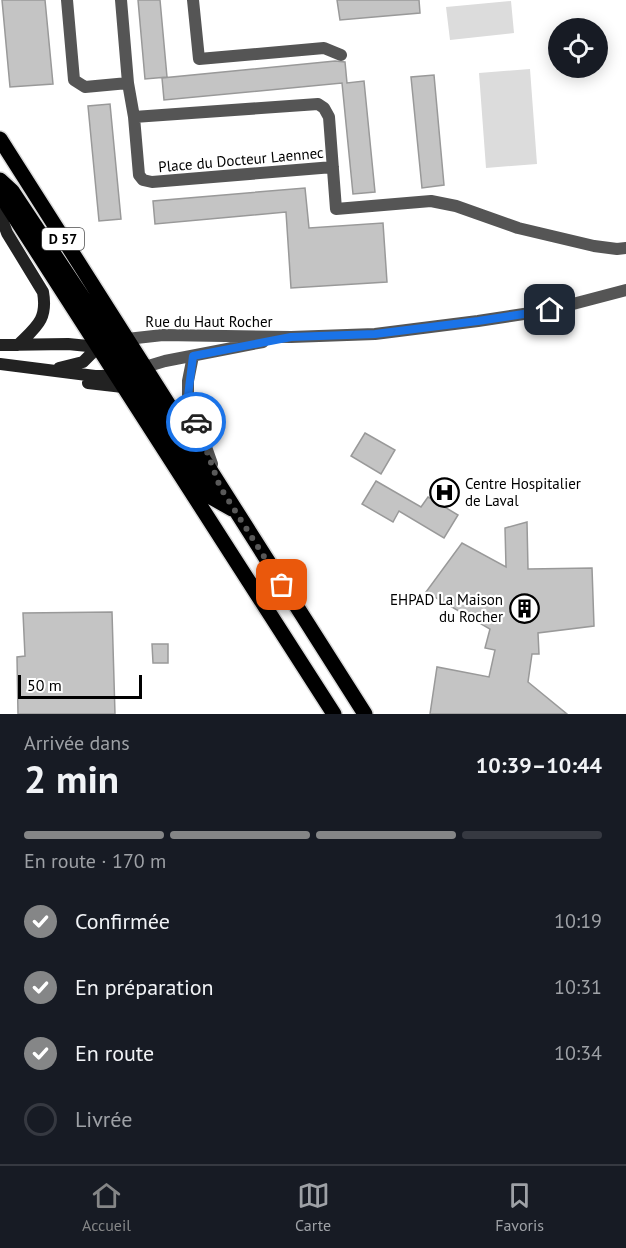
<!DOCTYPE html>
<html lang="fr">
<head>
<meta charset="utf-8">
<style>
  body { margin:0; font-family:"PT Sans",sans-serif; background:#20242c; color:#f1f3f6; height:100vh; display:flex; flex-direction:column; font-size:22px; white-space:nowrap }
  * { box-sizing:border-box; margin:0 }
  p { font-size:20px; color:#9ea1a6 }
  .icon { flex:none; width:33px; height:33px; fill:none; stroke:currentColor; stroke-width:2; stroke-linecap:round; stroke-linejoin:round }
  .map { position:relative; height:714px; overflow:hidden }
  .panel { display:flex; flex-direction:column; background:#171b24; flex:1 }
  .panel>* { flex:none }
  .fabs { position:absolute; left:548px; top:18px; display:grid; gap:12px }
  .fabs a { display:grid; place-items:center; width:60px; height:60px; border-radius:50%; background:#171b24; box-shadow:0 3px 15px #0003; font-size:30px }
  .scale { position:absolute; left:18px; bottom:15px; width:124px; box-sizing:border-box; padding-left:6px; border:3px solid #000; border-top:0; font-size:16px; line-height:21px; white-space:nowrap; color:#000; -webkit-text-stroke:4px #fff; paint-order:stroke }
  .pin { position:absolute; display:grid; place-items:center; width:51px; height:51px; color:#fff; margin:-26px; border-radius:12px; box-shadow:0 3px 9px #0006 }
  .courier { position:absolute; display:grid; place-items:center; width:60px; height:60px; margin:-30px; border:4px solid #1a73e8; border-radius:50%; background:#fff; color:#222; box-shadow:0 2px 8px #0007 }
  .head em { font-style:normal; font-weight:700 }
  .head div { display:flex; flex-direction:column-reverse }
  .head { display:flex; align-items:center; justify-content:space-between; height:102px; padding:0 24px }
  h1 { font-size:39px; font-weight:700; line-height:45px }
  .bar { display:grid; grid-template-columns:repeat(4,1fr); gap:9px 6px; align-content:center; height:72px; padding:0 24px }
  .bar i { height:8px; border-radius:4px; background:#363941 }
  .bar .current { background:#858687 }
  .bar p { grid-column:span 4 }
  ol { padding:0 24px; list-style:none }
  li { display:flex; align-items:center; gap:18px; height:66px }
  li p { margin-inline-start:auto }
  li .icon { padding:6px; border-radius:50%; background:#858687; color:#fff; stroke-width:4 }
  li:last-child { color:#9ea1a6 }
  li i { width:33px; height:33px; border:3px solid #363941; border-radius:50% }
  .menu { display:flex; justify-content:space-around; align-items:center; height:84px; border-top:2px solid #363941; background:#171b24; font-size:16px; color:#9ea1a6 }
  .menu a { display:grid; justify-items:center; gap:3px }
  .menu .current { color:#858687 }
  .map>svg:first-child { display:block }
  .green { fill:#dcdcdc }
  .building { fill:#c4c4c4; stroke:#999; stroke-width:1.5 }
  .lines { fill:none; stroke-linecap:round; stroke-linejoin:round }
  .primary-casing { stroke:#dbdbdb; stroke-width:18 }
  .minor { stroke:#555; stroke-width:12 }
  .tertiary { stroke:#555; stroke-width:12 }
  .secondary { stroke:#222; stroke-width:12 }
  .primary { stroke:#000; stroke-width:15 }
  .done { stroke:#595959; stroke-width:6; stroke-dasharray:0 10.8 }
  .route { stroke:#1a73e8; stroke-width:8 }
  .labels { text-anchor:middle; stroke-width:4.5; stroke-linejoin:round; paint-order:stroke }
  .shield { fill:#fff; stroke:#4c4c4c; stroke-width:1.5 }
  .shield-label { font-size:14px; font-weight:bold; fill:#000 }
  .street-label { font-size:15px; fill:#000; stroke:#fff }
  .poi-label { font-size:15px; fill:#000; stroke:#fff; text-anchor:start }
</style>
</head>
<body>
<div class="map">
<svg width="626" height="714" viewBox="0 0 626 714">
  <rect width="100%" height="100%" fill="#fff"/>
  <path class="green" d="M511,1L514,33L450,40L446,7Z
    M530,69L537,164L486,168L479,73Z"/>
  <path class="building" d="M2,0H45L53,84L10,87Z
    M138,0H160L167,77L145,79Z
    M337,0H419L420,13L340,20Z
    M335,61L345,62L347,83L364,81L375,192L353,194L342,83L164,100L162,78Z
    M434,75L444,185L422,188L411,77Z
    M110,104L121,219L99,221L88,106Z
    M305,188L309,228L383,223L387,282L291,288L286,212L155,224L153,201Z
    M365,433L395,450L381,474L351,456Z
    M376,481L421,507L428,497L458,515L444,538L399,511L393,522L362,504Z
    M527,522L528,569L592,568L594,626L538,633L539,654H532L528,682L567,714H430L437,667L489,677L495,650L485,648L490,629L426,592L462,543L506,567L505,528Z
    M112,612L115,714H18L17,657L25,656L23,613Z
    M152,644H168V663H153Z"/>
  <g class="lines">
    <defs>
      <path id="primary" d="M0,139L365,714
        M0,180L12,191L113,343L209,496L232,509
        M0,194L334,714"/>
    </defs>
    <use href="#primary" class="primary-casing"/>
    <path class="minor" d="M67,0L74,80L85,87L128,83L121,0
      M193,0L199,59L324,48L341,55
      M128,83L134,117L139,175L143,180L152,182L333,167
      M134,117L318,104L324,108L329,117L336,209L431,201L456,206L518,228L594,246L617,249L626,248"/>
    <path class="tertiary" d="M127,339L163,335L291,337L375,334L478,321L550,310L626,290
      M193,356L188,381V396L212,464
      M145,367L165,361L263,342"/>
    <path class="secondary" d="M0,214L7,233L43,292C48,320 36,327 18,345
      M0,345L68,344L98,347
      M0,364L95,376H116
      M59,368L83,362L98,347
      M88,383L123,387"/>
    <use href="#primary" class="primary"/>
  </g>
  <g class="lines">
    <path class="done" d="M196,422L220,487L282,585"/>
    <path class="route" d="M196,422L188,396L193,356L291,337L375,334L478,321L550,310"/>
  </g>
  <defs>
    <symbol id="hospital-ring" viewBox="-11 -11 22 22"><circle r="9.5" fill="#fff" stroke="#000" stroke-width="1.5"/><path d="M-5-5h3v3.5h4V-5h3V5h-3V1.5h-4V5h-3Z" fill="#000"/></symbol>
    <symbol id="building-ring" viewBox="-11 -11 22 22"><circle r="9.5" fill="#fff" stroke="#000" stroke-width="1.5"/><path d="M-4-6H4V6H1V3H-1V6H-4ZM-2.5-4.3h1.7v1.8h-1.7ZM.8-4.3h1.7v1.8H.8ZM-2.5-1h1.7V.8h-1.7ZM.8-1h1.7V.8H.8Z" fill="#000"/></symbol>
  </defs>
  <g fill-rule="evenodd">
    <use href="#hospital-ring" x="428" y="476" width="33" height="33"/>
    <use href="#building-ring" x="508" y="592" width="33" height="33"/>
  </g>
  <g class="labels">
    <rect class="shield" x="42" y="228" width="42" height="22" rx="4.5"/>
    <g class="shield-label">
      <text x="63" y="244">D 57</text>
    </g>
    <g class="street-label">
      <text transform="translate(241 160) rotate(-5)" y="5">Place du Docteur Laennec</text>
      <text x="209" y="327">Rue du Haut Rocher</text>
    </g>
    <g class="poi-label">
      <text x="465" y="489">Centre Hospitalier<tspan x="465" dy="17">de Laval</tspan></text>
      <text x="503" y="605" text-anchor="end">EHPAD La Maison<tspan x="503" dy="17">du Rocher</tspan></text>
    </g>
  </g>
</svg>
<div class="fabs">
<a><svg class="icon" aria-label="locate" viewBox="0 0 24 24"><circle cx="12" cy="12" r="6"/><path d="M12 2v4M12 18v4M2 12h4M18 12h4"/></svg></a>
</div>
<div class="scale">50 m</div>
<div class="pin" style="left:282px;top:585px;background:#ea580c"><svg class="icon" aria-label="bag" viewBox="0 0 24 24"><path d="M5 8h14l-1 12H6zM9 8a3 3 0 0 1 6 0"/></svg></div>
<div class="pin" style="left:550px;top:310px;background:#1f2937"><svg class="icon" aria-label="home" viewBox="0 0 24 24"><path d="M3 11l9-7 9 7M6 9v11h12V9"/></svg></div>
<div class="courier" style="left:196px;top:422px"><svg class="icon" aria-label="car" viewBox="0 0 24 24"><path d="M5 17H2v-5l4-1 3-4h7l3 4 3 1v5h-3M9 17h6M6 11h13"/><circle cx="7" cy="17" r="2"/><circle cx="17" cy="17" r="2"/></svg></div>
</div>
<section class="panel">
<div class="head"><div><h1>2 min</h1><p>Arrivée dans</p></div><em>10:39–10:44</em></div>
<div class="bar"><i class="current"></i><i class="current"></i><i class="current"></i><i></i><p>En route · 170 m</p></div>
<ol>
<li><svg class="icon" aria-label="check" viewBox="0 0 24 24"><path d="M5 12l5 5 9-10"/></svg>Confirmée<p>10:19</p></li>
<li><svg class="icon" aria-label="check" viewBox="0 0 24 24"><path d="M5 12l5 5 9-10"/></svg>En préparation<p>10:31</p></li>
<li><svg class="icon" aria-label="check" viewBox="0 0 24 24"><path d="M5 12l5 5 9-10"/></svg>En route<p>10:34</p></li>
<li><i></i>Livrée</li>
</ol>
</section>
<nav class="menu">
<a class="current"><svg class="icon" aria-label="home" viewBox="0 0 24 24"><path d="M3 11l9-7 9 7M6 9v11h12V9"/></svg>Accueil</a>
<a><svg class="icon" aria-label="map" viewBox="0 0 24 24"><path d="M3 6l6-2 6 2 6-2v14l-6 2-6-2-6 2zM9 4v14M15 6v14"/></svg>Carte</a>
<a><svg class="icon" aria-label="saved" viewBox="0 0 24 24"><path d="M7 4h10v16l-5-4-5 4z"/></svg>Favoris</a>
</nav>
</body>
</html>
